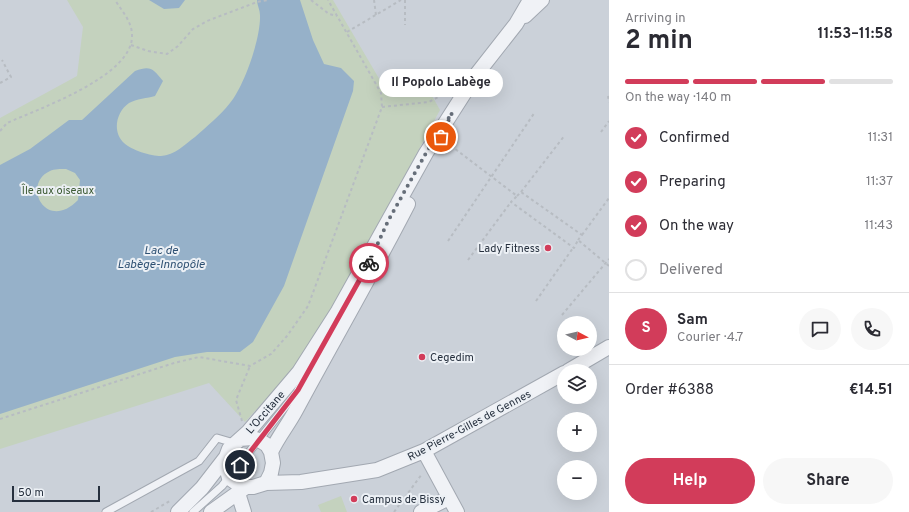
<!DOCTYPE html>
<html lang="en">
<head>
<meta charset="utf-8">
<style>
  body { margin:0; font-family:Overpass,sans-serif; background:#f7f7f7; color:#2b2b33; height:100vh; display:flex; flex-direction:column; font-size:15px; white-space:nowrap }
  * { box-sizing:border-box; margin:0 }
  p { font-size:13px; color:#7c7c81 }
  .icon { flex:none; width:22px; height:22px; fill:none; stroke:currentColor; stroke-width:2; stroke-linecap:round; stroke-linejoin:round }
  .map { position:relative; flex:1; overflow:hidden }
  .side { display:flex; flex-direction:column; background:#fff; width:300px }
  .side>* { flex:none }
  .needle { width:26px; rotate:97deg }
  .tools { position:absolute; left:557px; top:316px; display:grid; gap:8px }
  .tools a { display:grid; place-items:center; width:40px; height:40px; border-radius:50%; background:#fff; box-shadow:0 4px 16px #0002; font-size:20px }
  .scale { position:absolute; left:12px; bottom:10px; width:88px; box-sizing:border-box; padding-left:4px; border:2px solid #26303e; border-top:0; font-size:11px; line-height:14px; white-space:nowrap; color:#26303e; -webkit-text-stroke:3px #ecf0f5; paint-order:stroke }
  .pin { position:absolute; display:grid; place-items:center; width:34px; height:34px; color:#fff; margin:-17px; border:2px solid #fff; border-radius:50%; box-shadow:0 1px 4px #0007 }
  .courier { position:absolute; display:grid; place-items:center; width:40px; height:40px; margin:-20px; border:3px solid #d23c5a; border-radius:50%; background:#fff; color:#222; box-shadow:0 1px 5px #0007 }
  .bubble { position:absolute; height:28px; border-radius:14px; background:#fff; box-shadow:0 4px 16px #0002; font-size:13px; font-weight:700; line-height:28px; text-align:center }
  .summary em { font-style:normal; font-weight:700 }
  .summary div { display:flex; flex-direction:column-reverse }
  .summary { display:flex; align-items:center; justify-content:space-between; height:68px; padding:0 16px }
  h1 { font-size:26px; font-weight:700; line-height:30px }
  .bar { display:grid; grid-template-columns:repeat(4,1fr); gap:6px 4px; align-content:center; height:48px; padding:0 16px }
  .bar i { height:5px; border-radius:3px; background:#e1e1e2 }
  .bar .on { background:#d23c5a }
  .bar p { grid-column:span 4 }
  .line { display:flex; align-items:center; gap:10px; padding:0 16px; border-top:1px solid #e1e1e2 }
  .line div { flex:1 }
  .round { display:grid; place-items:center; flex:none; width:42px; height:42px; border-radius:21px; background:#f7f7f7 }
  ol { padding:0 16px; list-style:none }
  li { display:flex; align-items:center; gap:12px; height:44px }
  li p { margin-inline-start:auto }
  li .icon { padding:4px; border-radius:50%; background:#d23c5a; color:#fff; stroke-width:4 }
  li:last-child { color:#7c7c81 }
  li i { width:22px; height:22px; border:2px solid #e1e1e2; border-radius:50% }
  .button { display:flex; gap:8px; margin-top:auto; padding:8px 16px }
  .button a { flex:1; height:46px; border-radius:24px; background:#d23c5a; color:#fff; font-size:16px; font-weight:700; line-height:46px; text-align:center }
  .button a+a { background:#f7f7f7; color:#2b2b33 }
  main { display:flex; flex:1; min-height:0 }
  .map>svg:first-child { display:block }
  .built { fill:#cbd1d9; fill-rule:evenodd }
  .green { fill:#c4d2be }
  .water { fill:#96b1c9; fill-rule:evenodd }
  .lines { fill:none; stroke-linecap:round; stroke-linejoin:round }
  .service-casing { stroke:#a2a8b1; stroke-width:9 }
  .minor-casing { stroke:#a2a8b1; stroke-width:16 }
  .path { stroke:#b7bcc2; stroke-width:2; stroke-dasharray:3 3; stroke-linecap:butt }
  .service { stroke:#f0f2f6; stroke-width:7 }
  .minor { stroke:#f0f2f6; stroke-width:14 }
  .done { stroke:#666e79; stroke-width:4; stroke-dasharray:0 7.2 }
  .route { stroke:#d23c5a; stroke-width:5 }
  .poi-dot { fill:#d23c5a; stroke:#ecf0f5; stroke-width:1.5 }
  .labels { text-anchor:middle; stroke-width:4; stroke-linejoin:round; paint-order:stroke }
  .park-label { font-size:11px; fill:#3c5a33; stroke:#ecf0f5 }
  .poi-label { font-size:11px; fill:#26303e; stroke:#ecf0f5; text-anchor:start }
  .street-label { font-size:11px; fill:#26303e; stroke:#ecf0f5 }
  .water-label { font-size:12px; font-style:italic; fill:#2f5173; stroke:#ecf0f5 }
</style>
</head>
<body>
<main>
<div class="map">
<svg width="609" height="512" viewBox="0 0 609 512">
  <rect width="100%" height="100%" fill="#dde1e7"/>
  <path class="built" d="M0,0H609V512H0ZM564,323H590V349H564ZM564,371H590V397H564ZM564,419H590V445H564ZM564,467H590V493H564Z"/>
  <path class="green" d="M67,0H333L384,87L431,94L440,110L334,308L306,356L245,422L209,383L0,449V118L77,76L83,27Z
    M341,496L347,512H321L318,505Z"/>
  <path class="water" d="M149,0H185L179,8L164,9Z
    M257,0H300L313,40L324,64L341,68L354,81L353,91L284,286L253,342L240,352H207L175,357L0,414V165L30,149L69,120H82L135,71C151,65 153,69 163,81L155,96C148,98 136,99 129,103C116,112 112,132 124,143C131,150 151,156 161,156C175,155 184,145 195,137C207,126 220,116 230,103C244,86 261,38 260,15C260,10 257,5 257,0ZM66,169L75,173L80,180L78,200C46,233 21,184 50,171C54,169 61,169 66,169Z"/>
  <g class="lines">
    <defs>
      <path id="service" d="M298,390L312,366
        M106,512L199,461L217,438L234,443
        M193,512L222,486L301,387"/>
      <path id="minor" d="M525,16L542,0
        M568,371L609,347
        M240,439L252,438L259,440L267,445L271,452L273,463L271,473L266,483L253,487H246L239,485L229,478L226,467V457L229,449L248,432L299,372L338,311L426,153L476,75L516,24L530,0
        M424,451L457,512
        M271,452C278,437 288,425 296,410C333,341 372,274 408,204
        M266,483L301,482L377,470L424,451L564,373
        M238,493L244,512
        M178,512L202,488L226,457
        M211,512L246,487
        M421,512L449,498"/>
    </defs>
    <use href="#service" class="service-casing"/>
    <use href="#minor" class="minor-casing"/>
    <path class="path" d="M311,0L329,14L337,16
      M374,0L376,15
      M405,0V25
      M347,32L401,0
      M131,45L148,51L167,54L178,46L193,29L207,21L257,2L268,0
      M0,83L11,77L2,60
      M608,96L609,102
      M382,107L429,102L451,90
      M0,131L7,123C38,109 134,76 132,35C132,22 122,11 115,0
      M601,132L609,121
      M446,142L517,196L511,202L574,248L578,240L609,266
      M521,192L565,135
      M517,196L521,192L582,235L578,240
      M582,235L609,198
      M448,241L535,112
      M468,260L511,202
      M536,301L573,248
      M562,315L609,259
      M0,419L174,363L199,357L250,366L271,354L287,336L308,306L382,107L381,93L328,0
      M242,421L236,400L250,366
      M151,512L170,501
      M394,512L422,474"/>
    <use href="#service" class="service"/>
    <use href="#minor" class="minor"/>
  </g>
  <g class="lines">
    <path class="done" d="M369,263L388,221L426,153L452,113L441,137"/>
    <path class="route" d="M240,465L298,390L369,263"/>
  </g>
  <g class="poi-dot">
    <circle cx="548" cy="248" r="4"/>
    <circle cx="422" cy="357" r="4"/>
    <circle cx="354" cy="499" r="4"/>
  </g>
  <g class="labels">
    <g class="park-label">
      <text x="58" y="194">Île aux oiseaux</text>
    </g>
    <g class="poi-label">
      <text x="540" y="252" text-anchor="end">Lady Fitness</text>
      <text x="430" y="361">Cegedim</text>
      <text x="362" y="503">Campus de Bissy</text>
    </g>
    <g class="street-label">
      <text transform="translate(265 412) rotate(-49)" y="4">L'Occitane</text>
      <text transform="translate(469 425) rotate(-28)" y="4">Rue Pierre-Gilles de Gennes</text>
    </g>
    <g class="water-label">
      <text x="161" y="254">Lac de<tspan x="161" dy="14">Labège-Innopôle</tspan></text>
    </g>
  </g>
</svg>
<div class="tools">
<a><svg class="needle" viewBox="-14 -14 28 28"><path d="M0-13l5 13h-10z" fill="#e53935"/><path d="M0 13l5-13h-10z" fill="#7c7c81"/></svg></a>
<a><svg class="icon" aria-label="layers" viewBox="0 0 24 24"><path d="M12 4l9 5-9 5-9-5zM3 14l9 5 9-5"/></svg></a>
<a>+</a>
<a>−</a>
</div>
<div class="scale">50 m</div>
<div class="pin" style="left:441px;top:137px;background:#ea580c"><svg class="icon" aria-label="bag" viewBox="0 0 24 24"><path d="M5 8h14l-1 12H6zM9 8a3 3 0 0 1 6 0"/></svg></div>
<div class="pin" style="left:240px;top:465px;background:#1f2937"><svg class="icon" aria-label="home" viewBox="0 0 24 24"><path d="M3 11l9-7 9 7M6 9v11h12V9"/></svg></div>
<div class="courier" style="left:369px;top:263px"><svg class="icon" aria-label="bike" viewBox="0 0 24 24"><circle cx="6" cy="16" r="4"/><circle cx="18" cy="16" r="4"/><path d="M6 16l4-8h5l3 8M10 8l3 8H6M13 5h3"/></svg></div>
<div class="bubble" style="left:379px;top:69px;width:124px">Il Popolo Labège</div>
</div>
<section class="side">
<div class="summary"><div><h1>2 min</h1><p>Arriving in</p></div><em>11:53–11:58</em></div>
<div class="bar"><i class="on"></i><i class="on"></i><i class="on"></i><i></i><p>On the way · 140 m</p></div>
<ol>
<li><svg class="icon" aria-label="check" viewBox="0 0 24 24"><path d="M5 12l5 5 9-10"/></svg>Confirmed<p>11:31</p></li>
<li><svg class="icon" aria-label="check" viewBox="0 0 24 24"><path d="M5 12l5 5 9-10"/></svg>Preparing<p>11:37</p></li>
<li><svg class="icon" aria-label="check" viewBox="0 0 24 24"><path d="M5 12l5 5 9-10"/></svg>On the way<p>11:43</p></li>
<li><i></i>Delivered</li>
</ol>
<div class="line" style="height:72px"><b class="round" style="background:#d23c5a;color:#fff">S</b><div><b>Sam</b><p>Courier · 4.7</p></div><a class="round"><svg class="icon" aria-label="chat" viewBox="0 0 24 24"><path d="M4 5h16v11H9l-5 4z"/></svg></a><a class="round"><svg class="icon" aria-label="phone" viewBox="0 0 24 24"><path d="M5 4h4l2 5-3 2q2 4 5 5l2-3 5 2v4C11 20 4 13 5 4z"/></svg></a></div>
<div class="line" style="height:52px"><div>Order #6388</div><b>€14.51</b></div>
<div class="button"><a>Help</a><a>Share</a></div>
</section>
</main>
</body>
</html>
